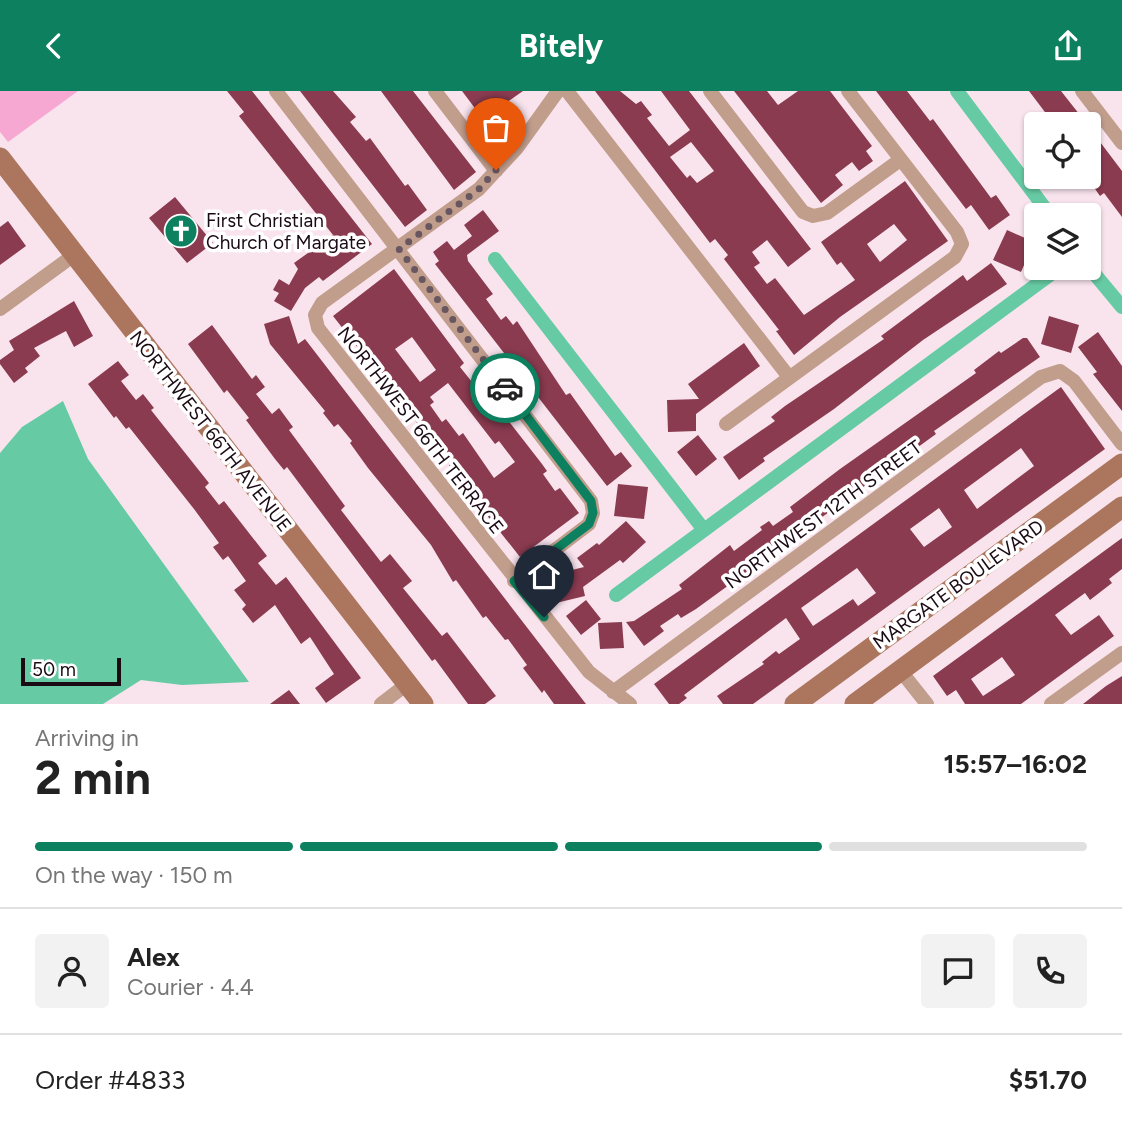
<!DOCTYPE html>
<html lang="en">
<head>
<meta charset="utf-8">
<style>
  body { margin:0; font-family:Figtree,sans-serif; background:#f2f2f2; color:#222; height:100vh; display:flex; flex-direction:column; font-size:26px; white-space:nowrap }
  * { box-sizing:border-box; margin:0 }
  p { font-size:23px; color:#767676 }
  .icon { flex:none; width:38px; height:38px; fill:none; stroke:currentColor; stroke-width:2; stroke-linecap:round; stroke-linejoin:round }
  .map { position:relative; height:613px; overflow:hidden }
  .side { display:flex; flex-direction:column; background:#fff; flex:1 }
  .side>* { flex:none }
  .buttons { position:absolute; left:1024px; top:21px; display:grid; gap:14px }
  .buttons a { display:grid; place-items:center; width:77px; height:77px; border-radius:7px; background:#fff; box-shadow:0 2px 5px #0004; font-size:35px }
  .scale { position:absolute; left:21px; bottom:18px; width:100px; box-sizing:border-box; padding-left:7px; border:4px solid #1a0a13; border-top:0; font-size:19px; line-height:24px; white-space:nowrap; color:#1a0a13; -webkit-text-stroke:5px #fff; paint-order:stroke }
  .pin { position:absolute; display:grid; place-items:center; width:60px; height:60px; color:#fff; margin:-72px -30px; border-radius:50% 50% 50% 0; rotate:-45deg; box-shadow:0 0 7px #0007 }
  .pin .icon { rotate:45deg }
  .courier { position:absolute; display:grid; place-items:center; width:70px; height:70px; margin:-35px; border:5px solid #0d815f; border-radius:50%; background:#fff; color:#222; box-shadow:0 2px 9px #0007 }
  .headline em { font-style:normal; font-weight:700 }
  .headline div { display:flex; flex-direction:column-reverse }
  .headline { display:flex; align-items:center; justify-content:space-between; height:119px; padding:0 35px }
  h1 { font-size:46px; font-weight:700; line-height:52px }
  .bar { display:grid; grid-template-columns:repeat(4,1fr); gap:10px 7px; align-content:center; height:84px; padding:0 35px }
  .bar i { height:9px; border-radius:5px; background:#e0e0e0 }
  .bar .active { background:#0d815f }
  .bar p { grid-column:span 4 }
  .line { display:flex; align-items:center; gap:18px; padding:0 35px; border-top:2px solid #e0e0e0 }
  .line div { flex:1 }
  .round { display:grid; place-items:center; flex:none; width:74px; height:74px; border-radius:7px; background:#f2f2f2 }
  header { display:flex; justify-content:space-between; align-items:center; height:91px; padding:0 35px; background:#0d815f; color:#fff; font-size:32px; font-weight:700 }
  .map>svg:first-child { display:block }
  .green { fill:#f6a7d2 }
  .water { fill:#66cba4 }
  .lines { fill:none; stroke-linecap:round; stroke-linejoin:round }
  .canal { stroke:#66cba4; stroke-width:14 }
  .building { fill:#8b3b50; fill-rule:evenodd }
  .street { stroke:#c19d8c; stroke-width:14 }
  .secondary { stroke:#ab765d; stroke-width:21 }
  .done { stroke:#685660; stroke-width:7; stroke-dasharray:0 12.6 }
  .route { stroke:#0d815f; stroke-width:9 }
  .labels { text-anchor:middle; stroke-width:7; stroke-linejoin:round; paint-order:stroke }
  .poi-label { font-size:19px; fill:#1a0a13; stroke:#fff; text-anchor:start }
  .street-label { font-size:19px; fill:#1a0a13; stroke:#fff }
</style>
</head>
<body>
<header><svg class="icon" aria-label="back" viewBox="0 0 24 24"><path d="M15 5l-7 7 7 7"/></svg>Bitely<svg class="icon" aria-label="share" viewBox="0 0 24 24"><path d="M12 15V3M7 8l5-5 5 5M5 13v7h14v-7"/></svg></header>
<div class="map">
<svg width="1122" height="613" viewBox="0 0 1122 613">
  <rect width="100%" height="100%" fill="#f9e4ee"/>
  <path class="green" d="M0,0H78L8,51L0,41Z"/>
  <path class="water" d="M63,310L88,368L249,591L182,594L141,589L103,613H0V362L22,336Z"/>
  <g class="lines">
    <path class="canal" d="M957,0L1050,124
      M495,168L704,439
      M1088,175L1122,216
      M616,504L1059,177"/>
  </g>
  <path class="building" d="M227,0H252L372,153L323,190L319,186L305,197L291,220L274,210L279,202L273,199L279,188L289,194L298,178L294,172L333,144L239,25L244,21Z
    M300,0H333L356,26L350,31L366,50L370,47L405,95L408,93L427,119L405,136Z
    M381,0H413L476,81L454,99Z
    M462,0H523L506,12L521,31L498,48Z
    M595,0H620L636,13L641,10L652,24L647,27L669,55L690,39L661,0H689L811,158L788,176L767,149L752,161L760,172L754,176L767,193L775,187L804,224L855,189L841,171L837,174L821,151L905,90L948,150L840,226L794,264L776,240L779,239L724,168L728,164L715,148L710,152ZM691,51L714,80L697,92L690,84L687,87L670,66ZM894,133L907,149L880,171L867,153Z
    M734,0H767L778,14L798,0H830L872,55L866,60L873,70L859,80L852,71L835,84L843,94L821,112Z
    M876,0H907L930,30L933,28L991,107L996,104L1010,124L989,139L971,114L966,118Z
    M1029,0H1061L1087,33H1054Z
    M1088,35L1122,80V126L1104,102L1100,105L1088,88Z
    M175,106L213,152L187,172L149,127Z
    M483,119L499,140L467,164L468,170L493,203L486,208L501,229L506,225L513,234L517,230L566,304L570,302L615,365L621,361L632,375L607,395L435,173L439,170L433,161L447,150L454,159L472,145L464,134Z
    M8,130L26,155L0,174V136Z
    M1007,139L1034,151L1021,181L993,169Z
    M991,172L1007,193L923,249L834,318L763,367L765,370L739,389L723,366L775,330L771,326L785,315L884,248L881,245L963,184L967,190Z
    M394,178L464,272L460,276L476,296L480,293L542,373L547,380L543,383L555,400L560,397L579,422L520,466L459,389L449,374L454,371L441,353L436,356L333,225ZM412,246L436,279L420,291L395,258ZM448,292L495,353L499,350L515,371L494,387L463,342L459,345L446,328L442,331L430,314L434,311L430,306Z
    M74,210L93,245L74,256L66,240L34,257L40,265L25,277L28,281L14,292L0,273V269L14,259L9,250Z
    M289,225L298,253L305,248L586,613H554L544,599L542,602L523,577L527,574L508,548L505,549L486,525L483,527L456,489L453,491L431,454L368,377L350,352L352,350L338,333L334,336L323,322L325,320L270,253L264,233Z
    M1049,225L1079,234L1071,262L1041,253Z
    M212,234L252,288L256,284L265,296L256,303L272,323L279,317L293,336L289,339L345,415L341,419L381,471L390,463L412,490L403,497L442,545L447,541L496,605L485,613H468L435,568L432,570L287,376L284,379L275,368L246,329L249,327L227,299L224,302L188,253Z
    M1098,241L1122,275V320L1093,283L1097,281L1078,256Z
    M1023,247H1027L1040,266L934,340L936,343L696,518L681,527L678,523L660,535L664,540L644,555L626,531L634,530L682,498L679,494L730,454L734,460L762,439L760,436L769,430L773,435L793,421L790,416L840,378L976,282L974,279L999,260L1001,262Z
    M744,252L760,275L696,323V340L668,341L667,309L699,308L688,293Z
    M118,270L129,284L121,290L136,309L143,303L154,317L151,319L209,392L205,396L219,414L224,410L267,465L258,472L276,494L286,486L361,587L326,612L315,597L334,583L310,546L301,553L275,514L253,532L242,518L246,514L234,499L246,490L228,465L223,469L213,456L219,452L194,418L129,336L126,338L116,325L114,327L88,293Z
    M1061,296L1105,358L753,613H723L717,605L764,573L762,571L776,560L779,563L800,548L786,527L684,604L687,607L679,613H669L654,593ZM1021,357L1034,375L977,418L964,399ZM939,417L952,436L924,456L910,438ZM857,477L876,502L858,515L853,508L813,535L801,517Z
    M698,344L717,368L696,385L677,361Z
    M618,393L648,396L644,428L614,425Z
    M626,430L646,451L623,472L620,469L583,496L585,505L556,512L553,500L559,498L556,483L584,476L577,467L597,452L599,454Z
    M1122,447V478L1109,488L1112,492L1090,509L1085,502L1055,524L1071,544L1099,524L1114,545L1021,613H965L956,599L947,605L933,585ZM1002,566L1015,584L983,605L971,588Z
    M586,509L601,528L581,544L566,525Z
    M622,531L624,557L600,558L598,532Z
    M1122,585V613H1083L1106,595Z
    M289,599L300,613H270Z"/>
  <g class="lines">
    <path class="street" d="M276,0L591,410L593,422L589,433L514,490
      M435,0L496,80
      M558,0L517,57L479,98L322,212L315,224L318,237L589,581L630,613
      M567,0L789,286
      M710,0L803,121L813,125L827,122L900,69
      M1082,0L1122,52
      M0,218L74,164
      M726,333L955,166L962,153L957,141L848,0
      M900,579L927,613
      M613,601L1041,286L1060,280L1074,290L1122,353
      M381,613L407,593
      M1051,613L1122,562"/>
    <path class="secondary" d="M0,67L423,613
      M795,613L1122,373
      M855,613L1122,416"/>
  </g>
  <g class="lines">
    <path class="done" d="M496,79L479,98L399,158L505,297"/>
    <path class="route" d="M505,297L591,410L593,422L589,433L514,490L544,526"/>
  </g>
  <defs>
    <symbol id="church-disc" viewBox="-11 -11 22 22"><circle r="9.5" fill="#0d815f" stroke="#fff"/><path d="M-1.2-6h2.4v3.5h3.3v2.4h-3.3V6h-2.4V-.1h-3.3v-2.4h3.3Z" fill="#fff"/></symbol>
  </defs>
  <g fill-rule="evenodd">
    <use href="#church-disc" x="162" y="121" width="38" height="38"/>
  </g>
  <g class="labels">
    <g class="poi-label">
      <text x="206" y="136">First Christian<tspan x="206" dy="22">Church of Margate</tspan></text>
    </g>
    <g class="street-label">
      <text transform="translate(421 339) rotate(52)" y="7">NORTHWEST 66TH TERRACE</text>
      <text transform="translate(211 340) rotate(52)" y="7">NORTHWEST 66TH AVENUE</text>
      <text transform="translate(823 423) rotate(-36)" y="7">NORTHWEST 12TH STREET</text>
      <text transform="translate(958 493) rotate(-36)" y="7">MARGATE BOULEVARD</text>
    </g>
  </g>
</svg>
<div class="buttons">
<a><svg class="icon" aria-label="locate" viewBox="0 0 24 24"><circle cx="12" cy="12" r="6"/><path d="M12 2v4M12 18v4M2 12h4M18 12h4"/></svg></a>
<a><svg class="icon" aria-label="layers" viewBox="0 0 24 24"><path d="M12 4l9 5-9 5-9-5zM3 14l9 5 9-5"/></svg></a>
</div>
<div class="scale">50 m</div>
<div class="pin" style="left:496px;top:79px;background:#ea580c"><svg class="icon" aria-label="bag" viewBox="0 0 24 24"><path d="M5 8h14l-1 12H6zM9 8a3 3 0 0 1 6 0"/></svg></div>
<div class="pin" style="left:544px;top:526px;background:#1f2937"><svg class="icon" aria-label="home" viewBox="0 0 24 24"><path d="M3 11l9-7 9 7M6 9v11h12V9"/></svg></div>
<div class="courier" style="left:505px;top:297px"><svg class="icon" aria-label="car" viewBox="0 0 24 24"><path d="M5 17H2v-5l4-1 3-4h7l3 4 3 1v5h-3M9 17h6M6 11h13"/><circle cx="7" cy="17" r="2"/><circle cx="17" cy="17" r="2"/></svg></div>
</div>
<section class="side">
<div class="headline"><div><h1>2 min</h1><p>Arriving in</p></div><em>15:57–16:02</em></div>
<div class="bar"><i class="active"></i><i class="active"></i><i class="active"></i><i></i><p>On the way · 150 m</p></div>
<div class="line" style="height:126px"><a class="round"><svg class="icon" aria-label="person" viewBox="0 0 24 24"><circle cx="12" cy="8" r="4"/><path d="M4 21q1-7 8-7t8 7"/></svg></a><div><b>Alex</b><p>Courier · 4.4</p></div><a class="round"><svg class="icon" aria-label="chat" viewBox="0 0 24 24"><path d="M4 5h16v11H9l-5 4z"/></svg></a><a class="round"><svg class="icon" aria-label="phone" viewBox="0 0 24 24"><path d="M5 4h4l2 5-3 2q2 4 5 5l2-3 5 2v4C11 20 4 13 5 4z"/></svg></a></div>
<div class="line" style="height:91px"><div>Order #4833</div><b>$51.70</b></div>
</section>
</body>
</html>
